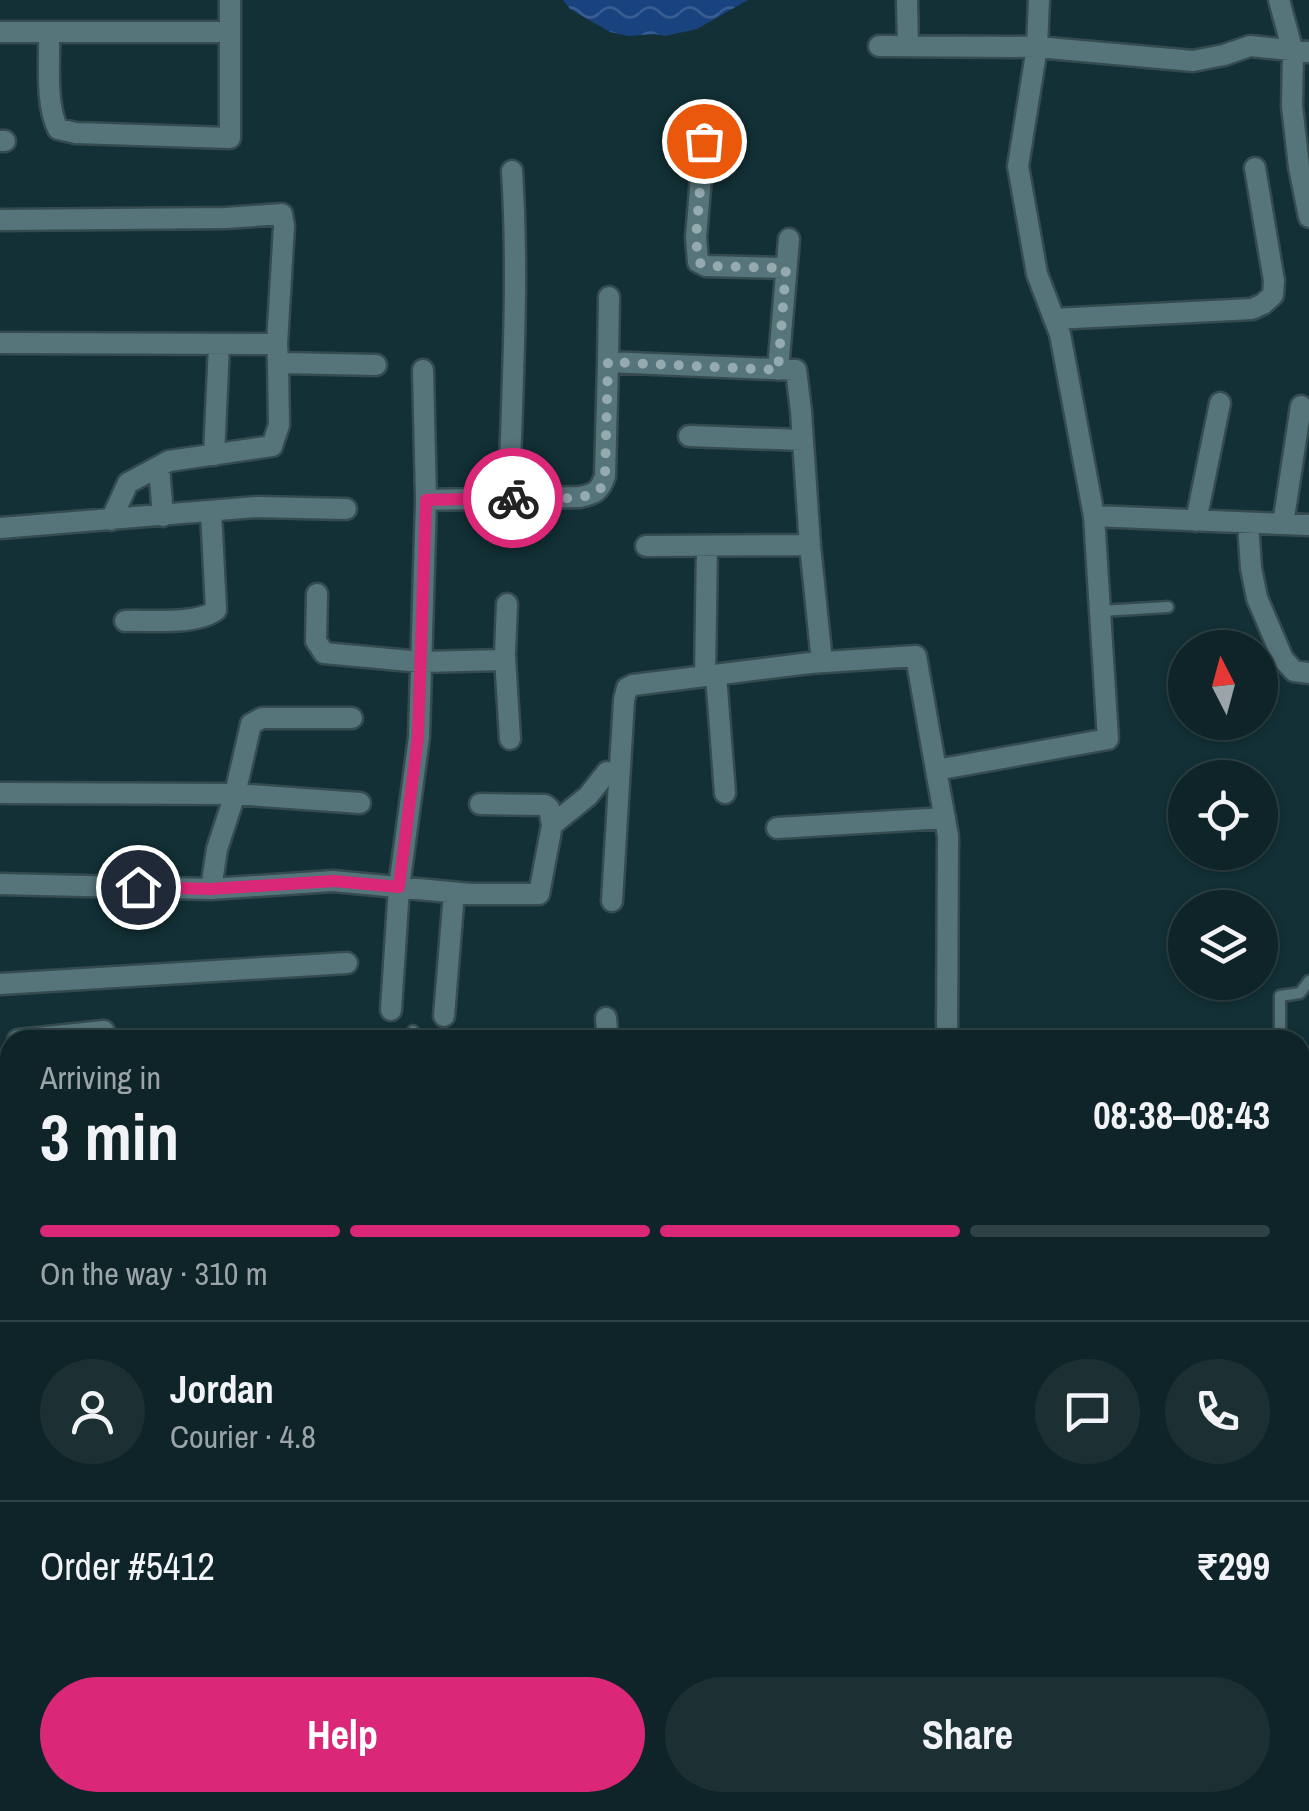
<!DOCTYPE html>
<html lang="en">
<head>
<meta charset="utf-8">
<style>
  body { margin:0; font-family:"Archivo Narrow",sans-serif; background:#1c3034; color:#f1f3f6; height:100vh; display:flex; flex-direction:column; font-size:38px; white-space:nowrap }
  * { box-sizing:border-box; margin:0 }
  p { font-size:32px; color:#9ba4a8 }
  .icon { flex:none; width:55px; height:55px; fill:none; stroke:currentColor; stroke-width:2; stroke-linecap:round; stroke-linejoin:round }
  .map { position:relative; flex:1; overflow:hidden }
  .details { position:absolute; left:0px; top:1030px; width:1310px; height:782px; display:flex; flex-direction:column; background:#0e2428; border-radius:30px 30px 0 0; box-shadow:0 2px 8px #0004,0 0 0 2px #2e4145 }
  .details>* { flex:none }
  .needle { width:65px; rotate:354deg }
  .controls { position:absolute; left:1168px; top:630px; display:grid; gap:20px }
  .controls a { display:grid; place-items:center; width:110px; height:110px; border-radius:50%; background:#0e2428; box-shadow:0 2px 8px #0004,0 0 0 2px #2e4145; font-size:50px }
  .pin { position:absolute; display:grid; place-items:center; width:85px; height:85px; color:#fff; margin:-42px; border:5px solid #fff; border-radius:50%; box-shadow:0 2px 10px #0007 }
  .courier { position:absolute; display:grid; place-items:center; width:100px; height:100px; margin:-50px; border:8px solid #db2777; border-radius:50%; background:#fff; color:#222; box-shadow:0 2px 12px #0007 }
  .summary em { font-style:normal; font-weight:700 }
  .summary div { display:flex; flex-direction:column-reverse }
  .summary { display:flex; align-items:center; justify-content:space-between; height:170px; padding:0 40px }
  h1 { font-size:65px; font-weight:700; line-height:75px }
  .bar { display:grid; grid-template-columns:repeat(4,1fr); gap:15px 10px; align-content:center; height:120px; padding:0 40px }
  .bar i { height:12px; border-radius:8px; background:#2e4145 }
  .bar .active { background:#db2777 }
  .bar p { grid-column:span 4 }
  .line { display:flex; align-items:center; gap:25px; padding:0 40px; border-top:2px solid #2e4145 }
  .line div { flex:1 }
  .round { display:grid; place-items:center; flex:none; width:105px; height:105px; border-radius:52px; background:#1c3034 }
  .action { display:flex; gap:20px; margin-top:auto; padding:20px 40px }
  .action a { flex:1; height:115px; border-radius:60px; background:#db2777; color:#fff; font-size:40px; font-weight:700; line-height:115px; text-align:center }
  .action a+a { background:#1c3034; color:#f1f3f6 }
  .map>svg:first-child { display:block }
  .water { fill:url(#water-waves) }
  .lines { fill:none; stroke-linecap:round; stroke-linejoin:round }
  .stream { stroke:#19437f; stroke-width:5 }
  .lane-casing { stroke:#354b4f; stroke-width:15 }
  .street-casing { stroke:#354b4f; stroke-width:25 }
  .highway-casing { stroke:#354b4f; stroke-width:35 }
  .lane { stroke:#56757a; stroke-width:10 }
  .street { stroke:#56757a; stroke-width:20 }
  .highway { stroke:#38baf6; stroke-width:30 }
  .rail { stroke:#b4c7ca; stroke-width:5; stroke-dasharray:18 18; stroke-linecap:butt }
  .done { stroke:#95aaae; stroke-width:10; stroke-dasharray:0 18 }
  .route { stroke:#db2777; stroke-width:12 }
</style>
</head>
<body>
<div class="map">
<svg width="1309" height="1811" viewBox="0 0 1309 1811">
  <defs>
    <pattern id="water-waves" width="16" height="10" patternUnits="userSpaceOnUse" patternTransform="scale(2.5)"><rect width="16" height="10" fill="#19437f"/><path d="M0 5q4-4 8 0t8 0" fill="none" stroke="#3a5e91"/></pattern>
  </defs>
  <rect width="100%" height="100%" fill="#123035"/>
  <path class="water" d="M563,0H748L697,29L665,36L655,34L629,36L610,32L570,9Z
    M1300,1581L1309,1583V1811H403L400,1803L1300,1802Z"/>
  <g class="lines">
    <path class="stream" d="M0,1370H10"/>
    <defs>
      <path id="lane" d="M1101,611L1168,607
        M413,1040V1031
        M1280,1040V996L1300,993L1309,981"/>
      <path id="street" d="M907,0L908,46
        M1279,0L1293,52L1292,106L1299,167L1309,217
        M0,32H230
        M49,32C50,60 45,104 58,129L76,133L230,138V0
        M879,46L1037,47L1193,61L1224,55L1250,46L1309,52
        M0,141H5
        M704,141L696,237L698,262L706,266L786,268
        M0,220L226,218L282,214L284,226L277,344L278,361L284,363L376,365
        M609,297L608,362L796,370L801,411L810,545L822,662
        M1054,319L1252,309L1263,304L1273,295L1274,281L1255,168
        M0,343L277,344
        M778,370L789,239
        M689,436L803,440
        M214,455L219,345
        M159,467L163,516
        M509,498C512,389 519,280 512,171
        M426,500L580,497C595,494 600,491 605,476L608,362
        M1094,516L1309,525
        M111,520L128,483L169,461L272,446L279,425L278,361
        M1196,521L1220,403
        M1248,523L1251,568L1257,598L1283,659L1294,671L1309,673
        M1283,524L1301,406
        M0,528L257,507L346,509
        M646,546L810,545
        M317,594L316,641L324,653L421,662L502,660L505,653L507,604
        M125,621C149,620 198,625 216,610L211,511
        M505,657L510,739
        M716,675L725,793
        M705,676L707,546
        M0,793L235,794L360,803
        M552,825L588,796L607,772
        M777,828L945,818
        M0,884L211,889L333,881L471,894H539L552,825L549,808L545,805L480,804
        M211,889L217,849L235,794L251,724L262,718H352
        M612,901L624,700L627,688L633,685L810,663L916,656L936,770
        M0,984L347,963
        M391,1010L399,887L419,737L426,500L423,370
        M444,1016L454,893
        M606,1018L608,1040
        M18,1040L104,1031
        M947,1040L948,836L936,770L1108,739L1094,516L1060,334L1037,274L1018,166L1037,47L1039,0
        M0,1485L10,1482
        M0,1689L10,1688
        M38,1802V1811
        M217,1802L218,1811"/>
      <path id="highway" d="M1300,1068L1309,1067
        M1300,1096H1309
        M0,1178H10
        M0,1200L10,1199"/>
    </defs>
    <use href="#lane" class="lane-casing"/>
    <use href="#street" class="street-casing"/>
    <use href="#highway" class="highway-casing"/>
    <use href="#lane" class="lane"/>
    <use href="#street" class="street"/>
    <use href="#highway" class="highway"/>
    <path class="rail" d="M1300,1092L1309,1091
      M1300,1152L1309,1151
      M1300,1189H1309
      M0,1194L10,1193
      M0,1268L10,1267
      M0,1294L10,1293"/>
  </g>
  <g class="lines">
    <path class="done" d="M513,498C531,498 585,502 598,491C603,487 603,483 605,476L608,362L778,370L786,268L706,266L698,262L696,237L704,141"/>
    <path class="route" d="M138,887L211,889L334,881L399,887L418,737L426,500L513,498"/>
  </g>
</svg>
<div class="controls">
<a><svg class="needle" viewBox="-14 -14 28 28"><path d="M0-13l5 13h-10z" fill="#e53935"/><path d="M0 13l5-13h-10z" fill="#9ba4a8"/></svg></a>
<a><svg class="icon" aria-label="locate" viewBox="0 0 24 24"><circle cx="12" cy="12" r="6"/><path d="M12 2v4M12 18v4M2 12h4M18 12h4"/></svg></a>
<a><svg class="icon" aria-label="layers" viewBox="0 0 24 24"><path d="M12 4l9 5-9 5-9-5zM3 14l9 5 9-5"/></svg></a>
</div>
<div class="pin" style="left:704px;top:141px;background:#ea580c"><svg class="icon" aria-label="bag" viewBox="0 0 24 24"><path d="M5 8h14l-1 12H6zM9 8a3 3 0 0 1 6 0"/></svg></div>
<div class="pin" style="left:138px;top:887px;background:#1f2937"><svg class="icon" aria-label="home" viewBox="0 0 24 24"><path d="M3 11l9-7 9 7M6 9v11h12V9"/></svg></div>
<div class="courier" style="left:513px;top:498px"><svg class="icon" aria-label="bike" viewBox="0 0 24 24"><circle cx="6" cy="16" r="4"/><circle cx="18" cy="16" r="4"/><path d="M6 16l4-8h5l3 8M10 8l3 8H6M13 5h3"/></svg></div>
<section class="details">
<div class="summary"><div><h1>3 min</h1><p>Arriving in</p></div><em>08:38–08:43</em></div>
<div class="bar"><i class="active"></i><i class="active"></i><i class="active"></i><i></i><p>On the way · 310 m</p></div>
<div class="line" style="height:180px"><a class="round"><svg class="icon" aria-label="person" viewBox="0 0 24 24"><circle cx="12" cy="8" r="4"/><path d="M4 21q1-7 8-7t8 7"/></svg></a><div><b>Jordan</b><p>Courier · 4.8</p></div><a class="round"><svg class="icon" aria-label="chat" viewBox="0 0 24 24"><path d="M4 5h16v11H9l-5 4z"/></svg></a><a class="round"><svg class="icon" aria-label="phone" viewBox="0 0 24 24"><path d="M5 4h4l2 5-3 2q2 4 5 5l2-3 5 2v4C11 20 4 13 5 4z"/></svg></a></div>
<div class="line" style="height:130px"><div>Order #5412</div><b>₹299</b></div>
<div class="action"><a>Help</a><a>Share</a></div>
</section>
</div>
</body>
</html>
